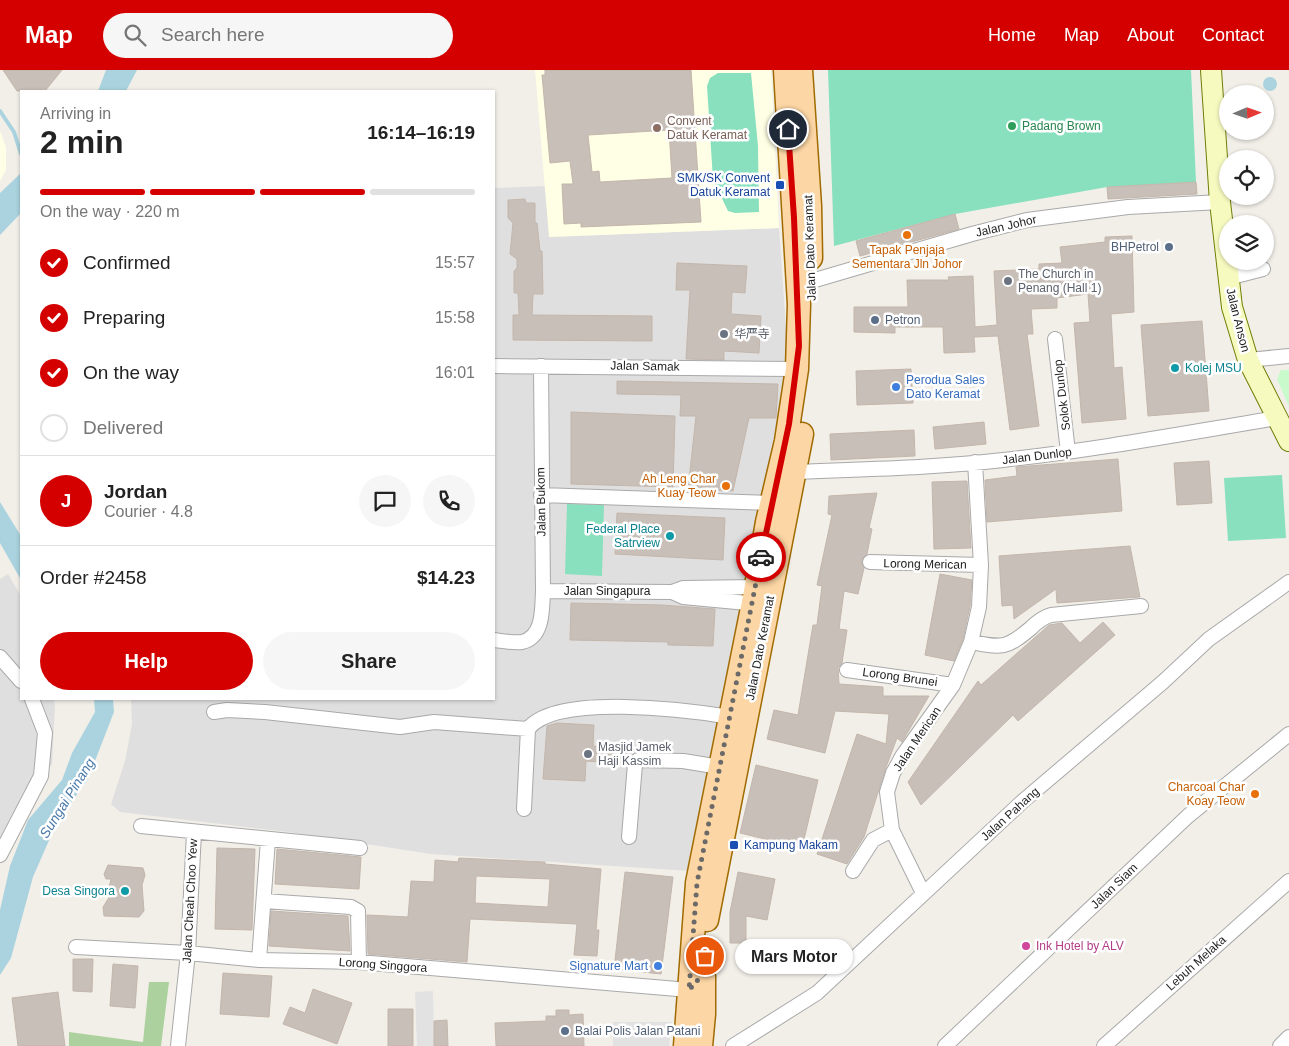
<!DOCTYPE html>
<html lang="en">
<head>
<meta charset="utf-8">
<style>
  body { margin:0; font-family:Arial,"Noto Sans SC",sans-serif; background:#f6f6f6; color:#222; height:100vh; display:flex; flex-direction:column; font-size:19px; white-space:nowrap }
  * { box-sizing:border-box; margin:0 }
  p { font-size:16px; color:#767676 }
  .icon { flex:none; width:28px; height:28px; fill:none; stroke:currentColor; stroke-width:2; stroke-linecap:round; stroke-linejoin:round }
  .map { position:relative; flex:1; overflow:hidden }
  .details { position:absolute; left:20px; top:20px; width:475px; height:610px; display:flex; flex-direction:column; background:#fff; border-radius:0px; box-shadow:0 1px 4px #0004 }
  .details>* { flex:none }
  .needle { width:32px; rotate:88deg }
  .buttons { position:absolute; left:1219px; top:15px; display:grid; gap:10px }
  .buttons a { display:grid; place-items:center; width:55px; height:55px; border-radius:50%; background:#fff; box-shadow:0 1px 4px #0004; font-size:25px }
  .pin { position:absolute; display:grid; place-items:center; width:42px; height:42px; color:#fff; margin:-21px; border:2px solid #fff; border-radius:50%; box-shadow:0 1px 5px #0007 }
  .courier { position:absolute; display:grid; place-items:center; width:50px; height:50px; margin:-25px; border:4px solid #d40000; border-radius:50%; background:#fff; color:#222; box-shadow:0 1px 6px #0007 }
  .bubble { position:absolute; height:35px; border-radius:18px; background:#fff; box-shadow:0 1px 4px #0004; font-size:16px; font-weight:700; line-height:35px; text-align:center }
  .overview em { font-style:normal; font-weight:700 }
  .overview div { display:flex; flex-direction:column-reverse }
  .overview { display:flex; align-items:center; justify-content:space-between; height:85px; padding:0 20px }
  h1 { font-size:32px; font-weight:700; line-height:38px }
  .bar { display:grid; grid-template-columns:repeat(4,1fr); gap:8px 5px; align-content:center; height:60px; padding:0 20px }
  .bar i { height:6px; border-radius:4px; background:#e0e0e0 }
  .bar .current { background:#d40000 }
  .bar p { grid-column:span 4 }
  .line { display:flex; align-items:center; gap:12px; padding:0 20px; border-top:1px solid #e0e0e0 }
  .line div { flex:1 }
  .round { display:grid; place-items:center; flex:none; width:52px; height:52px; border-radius:26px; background:#f6f6f6 }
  ol { padding:0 20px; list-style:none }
  li { display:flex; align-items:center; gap:15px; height:55px }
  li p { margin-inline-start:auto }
  li .icon { padding:5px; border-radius:50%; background:#d40000; color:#fff; stroke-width:4 }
  li:last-child { color:#767676 }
  li i { width:28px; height:28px; border:2px solid #e0e0e0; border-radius:50% }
  .action { display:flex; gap:10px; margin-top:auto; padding:10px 20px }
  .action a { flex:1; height:58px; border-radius:30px; background:#d40000; color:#fff; font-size:20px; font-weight:700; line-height:58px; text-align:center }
  .action a+a { background:#f6f6f6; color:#222 }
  header { display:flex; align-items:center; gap:30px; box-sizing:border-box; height:70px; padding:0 25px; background:#d40000; color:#fff }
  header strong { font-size:24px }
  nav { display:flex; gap:28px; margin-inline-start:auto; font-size:18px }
  .search { width:350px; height:45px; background:#f6f6f6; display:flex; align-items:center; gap:12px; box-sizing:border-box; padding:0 18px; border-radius:28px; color:#767676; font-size:19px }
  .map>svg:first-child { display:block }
  .residential { fill:#e0dfdf }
  .education { fill:#ffffe5 }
  .forest { fill:#add19e }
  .park { fill:#c8facc }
  .pitch { fill:#88e0be }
  .parking { fill:#e2e2e2 }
  .water { fill:#aad3df }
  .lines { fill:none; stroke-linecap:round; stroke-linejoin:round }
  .stream { stroke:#aad3df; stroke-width:4 }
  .building { fill:#c7bfb8; stroke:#c4b6ab; fill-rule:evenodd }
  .street-casing { stroke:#a9a9a9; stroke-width:16 }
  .secondary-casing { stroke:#707d05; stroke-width:22 }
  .primary-casing { stroke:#a06b00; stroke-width:25 }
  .street { stroke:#fff; stroke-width:14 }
  .secondary { stroke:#f7fabf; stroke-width:20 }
  .primary { stroke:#fcd6a4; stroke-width:22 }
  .done { stroke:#6b6a68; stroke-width:5; stroke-dasharray:0 9 }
  .route { stroke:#d40000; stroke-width:6 }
  .leisure-dot { fill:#2e9e5b; stroke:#fff; stroke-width:2 }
  .education-dot { fill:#8d6e63; stroke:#fff; stroke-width:2 }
  .transit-dot { fill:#1a4fb4; stroke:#fff; stroke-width:2 }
  .food-dot { fill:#e8710a; stroke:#fff; stroke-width:2 }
  .service-dot { fill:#5c6f8a; stroke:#fff; stroke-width:2 }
  .worship-dot { fill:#6b7280; stroke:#fff; stroke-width:2 }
  .culture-dot { fill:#0f9aa8; stroke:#fff; stroke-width:2 }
  .shop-dot { fill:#3f7fe0; stroke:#fff; stroke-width:2 }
  .hotel-dot { fill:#d1479c; stroke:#fff; stroke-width:2 }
  .labels { text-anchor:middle; stroke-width:5; stroke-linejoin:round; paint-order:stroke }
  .education-label { font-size:12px; fill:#785e54; stroke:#fff; text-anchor:start }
  .leisure-label { font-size:12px; fill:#27864d; stroke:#fff; text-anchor:start }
  .transit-label { font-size:12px; fill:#164399; stroke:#fff; text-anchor:end }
  .street-label { font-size:12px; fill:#222; stroke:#fff }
  .service-label { font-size:12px; fill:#4e5e75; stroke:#fff; text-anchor:start }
  .food-label { font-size:12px; fill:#c56008; stroke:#fff; text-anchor:end }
  .worship-label { font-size:12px; fill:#5b616d; stroke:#fff; text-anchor:start }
  .culture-label { font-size:12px; fill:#0d838f; stroke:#fff; text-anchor:end }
  .shop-label { font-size:12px; fill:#366cbe; stroke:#fff; text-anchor:start }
  .hotel-label { font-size:12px; fill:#b23c85; stroke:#fff; text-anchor:start }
  .water-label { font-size:14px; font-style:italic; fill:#4a7aab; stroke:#fff }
</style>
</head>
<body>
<header>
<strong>Map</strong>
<div class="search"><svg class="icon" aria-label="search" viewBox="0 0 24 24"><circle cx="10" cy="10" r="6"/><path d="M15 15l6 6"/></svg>Search here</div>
<nav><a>Home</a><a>Map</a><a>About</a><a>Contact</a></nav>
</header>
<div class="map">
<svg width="1289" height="976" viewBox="0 0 1289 976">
  <rect width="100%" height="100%" fill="#f2efe9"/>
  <path class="residential" d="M547,116L550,167L779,158L790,315L730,587L690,801L431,784L288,762L120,742L111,734L125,691L132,654L131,629H494V118Z
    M8,504L21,526V629H54L55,635L52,695L39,702L0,774V509Z"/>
  <path class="education" d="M535,0H771L779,158L549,167Z
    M0,61L6,77V100L0,111Z"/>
  <path class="forest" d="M149,912H169L161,976H69V962L143,972Z"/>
  <path class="park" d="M1281,300H1289V337L1277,309Z"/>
  <path class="pitch" d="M828,0H1191L1196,112L1107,117L955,144L834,176Z
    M718,3H751L758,76L759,142L735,143L728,141L713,110L707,16L710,8Z
    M1282,405L1286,468L1228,471L1224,408Z
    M567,434L604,435L602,506L565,504Z"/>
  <path class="parking" d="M433,921L434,976H417L415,922Z
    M613,952H672L669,976H613Z"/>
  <path class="water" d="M106,0H137L126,21H98Z
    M1263 14a7 7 0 1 1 14 0a7 7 0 1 1-14 0Z
    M21,103V143L0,165V123Z
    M0,432L21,466V510L0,473Z
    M94,629H113L114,642L88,709L57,752L33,807L11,888L0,905V840L10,796L28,750L62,710L72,683L95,642Z"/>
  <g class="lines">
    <path class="stream" d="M0,41L14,62L21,84"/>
  </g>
  <path class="building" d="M3,0H62L45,21H17Z
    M545,0H691L701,152L581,157V153L564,154L562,114H573L570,91L550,93L542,5H545ZM669,60L672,108L600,112L599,101L592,102L588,65Z
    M1196,112L1197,124L1108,129L1107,117Z
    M525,129L526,133H535V153H537L540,181H542L543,224H533L532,245L652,246V271L513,270V245H519L518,223H514V201L517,198V189L510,184L513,153L508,148V130Z
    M955,144L959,159L860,186L856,171Z
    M1132,166L1134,242L1111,244L1114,298L1122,297L1126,349L1082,353L1074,253L1090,252L1088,224L1057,228V238L1031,239L1033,264H1027L1039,356L1010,360L998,266L974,267L975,282L944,283L943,257H895V263L854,262V237H908L907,210H949L948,207L973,206L975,257L997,255L994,201L1039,199V194L1062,193L1060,177L1105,172V167Z
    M677,193L747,196L745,223L732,222L731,244L761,246L759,283L724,281V290L686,289L690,220H676Z
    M1202,251L1209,341L1148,346L1141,255Z
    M911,299L913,333L857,335L856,301Z
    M617,311L778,314L776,348H749L733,421L688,419L696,346H680L681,325L617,324Z
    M571,342L675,346L673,417L571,414Z
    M984,352L986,374L935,379L933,357Z
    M914,360L915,386L831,390L830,364Z
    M1118,389L1122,441L987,452L985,410L1017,406L1016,397Z
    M1209,391L1212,433L1177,435L1174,393Z
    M967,411L971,478L934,479L932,412Z
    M877,423L869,458L872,459L867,484L861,491L864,498L858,524L844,521L839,559L847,560L842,593L838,598L839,614L883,617V626H929L902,672L897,668L885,700L864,767L847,794L817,784L857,664L886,674L889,644L835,641L825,683L767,669L774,640L798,645L813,555H817L822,516L817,515L832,445L828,444L829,426Z
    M617,443L725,448L723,490L615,484Z
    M1130,476L1140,527L1057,533L1056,519L1014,549L1013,535L1002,536L999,486Z
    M940,504L972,510L970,536L963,569L954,591L925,585Z
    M571,533L662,535L715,539L713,576L668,575V572L570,570Z
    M1103,552L1115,565L1018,651L1013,645L921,735L908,712L978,611L981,615L1049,555L1062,553L1080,573Z
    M557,653L594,655L593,676L631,678V685L626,694L586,691L585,711L543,709L547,656Z
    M756,695L818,710L802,778L740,763Z
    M217,778L255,779L252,860L215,859Z
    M277,779L361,787L359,819L275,814Z
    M459,788L545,792V794L601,799L596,860H599L597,886L574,885L577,854L470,849L467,892L368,884L367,845L408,847L411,811L434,812L435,790L458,792ZM476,806L550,809L548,837L475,833Z
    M108,795L143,798L145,805L142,815L144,841L139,847L104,846L103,837L110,826L108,822L111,809H106L104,804Z
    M625,802L673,807L661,904L614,899Z
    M738,802L775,809L767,850L746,846V873H730V842Z
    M271,841L348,846L350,881L269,876Z
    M73,889H93L92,922L73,921Z
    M113,894L138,896L135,938L110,936Z
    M223,903L272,906L269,947L220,944Z
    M313,919L352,933L337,974L283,954L290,937L305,943Z
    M58,922L65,976H18L12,928Z
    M388,939H413V976H388Z
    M556,940H569V945L583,944L584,976H496L495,953L546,951V946H556Z
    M447,950L448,976H434V951Z"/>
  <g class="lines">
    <defs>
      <path id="street" d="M1228,208L1263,199
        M798,215L972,164L1027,150L1128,137L1220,132
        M1055,269L1068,382
        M1248,290L1289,286
        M494,296L797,299
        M795,402C865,399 934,398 1003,390C1095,380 1186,363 1277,348
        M541,425L771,433
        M870,492L981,495
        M543,521L672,522L683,527L758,534
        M672,522L683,518L755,517
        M494,570C502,571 513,573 522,572C544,567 542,538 543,521L541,296
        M971,572C1002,578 1006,579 1031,558C1037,552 1043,547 1051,545L1141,536
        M0,587L21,611
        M847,600L953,615
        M214,642L227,640L265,642L400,657L434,652L528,659C556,623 688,640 730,647L738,646
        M524,739L528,659
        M141,756L360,778
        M629,767L635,694L638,690L683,691L720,697
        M0,785L41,706L45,663L32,629
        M853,801L873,770L892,760
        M923,823L892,760L887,722L893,703L903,685L953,615L971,572L979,537L981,495L975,392
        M264,831L351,837L358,841L359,892
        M76,877L188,883L259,890L359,892L689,920L694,916
        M259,890L268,770
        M178,976L188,883L194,762
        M733,976L817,923L1023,731L1163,612L1209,569L1289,512
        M945,976L1188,746L1289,664
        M1104,976L1289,811
        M1280,976L1289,967"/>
      <path id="secondary" d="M1211,0L1220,132L1232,237L1248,290L1289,371"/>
      <path id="primary" d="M801,0L810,136L811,188
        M707,850L802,364
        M685,976L697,813L753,533L767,452L786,371L797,299L799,234L785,0
        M701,976L704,944V907"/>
    </defs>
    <use href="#street" class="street-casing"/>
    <use href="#secondary" class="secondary-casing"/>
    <use href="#primary" class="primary-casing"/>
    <use href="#street" class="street"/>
    <use href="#secondary" class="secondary"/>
    <use href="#primary" class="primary"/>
  </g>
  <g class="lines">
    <path class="done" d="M705,886L704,903L689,920L697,813L761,487"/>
    <path class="route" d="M761,487L789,354L799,276L794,148L788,59"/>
  </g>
  <circle class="leisure-dot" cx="1012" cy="56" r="5"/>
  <circle class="education-dot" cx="657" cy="58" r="5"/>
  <g class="transit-dot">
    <rect x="775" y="110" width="10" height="10" rx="2.5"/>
    <rect x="729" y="770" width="10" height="10" rx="2.5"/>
  </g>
  <g class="food-dot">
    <circle cx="907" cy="165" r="5"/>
    <circle cx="726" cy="416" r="5"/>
    <circle cx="1255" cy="724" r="5"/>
  </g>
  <g class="service-dot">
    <circle cx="1169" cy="177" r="5"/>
    <circle cx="875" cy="250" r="5"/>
    <circle cx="565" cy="961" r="5"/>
  </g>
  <g class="worship-dot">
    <circle cx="1008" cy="211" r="5"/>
    <circle cx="724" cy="264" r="5"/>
    <circle cx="588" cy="684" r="5"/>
  </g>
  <g class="culture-dot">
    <circle cx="1175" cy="298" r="5"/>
    <circle cx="670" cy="466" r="5"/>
    <circle cx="125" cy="821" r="5"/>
  </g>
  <g class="shop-dot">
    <circle cx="896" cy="317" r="5"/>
    <circle cx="658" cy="896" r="5"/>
  </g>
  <circle class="hotel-dot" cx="1026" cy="876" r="5"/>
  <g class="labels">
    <g class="education-label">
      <text x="667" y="55">Convent<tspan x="667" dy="14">Datuk Keramat</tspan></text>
    </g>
    <g class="leisure-label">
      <text x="1022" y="60">Padang Brown</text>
    </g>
    <g class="transit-label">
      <text x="770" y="112">SMK/SK Convent<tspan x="770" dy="14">Datuk Keramat</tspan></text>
      <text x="744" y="779" text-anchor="start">Kampung Makam</text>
    </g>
    <g class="street-label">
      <text transform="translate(1006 156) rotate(-13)" y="4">Jalan Johor</text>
      <text transform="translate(810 178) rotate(-92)" y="4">Jalan Dato Keramat</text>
      <text transform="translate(1238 250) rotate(76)" y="4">Jalan Anson</text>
      <text transform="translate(645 296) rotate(1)" y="4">Jalan Samak</text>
      <text transform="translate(1062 325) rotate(-97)" y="4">Solok Dunlop</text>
      <text transform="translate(1037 386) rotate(-7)" y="4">Jalan Dunlop</text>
      <text transform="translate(541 432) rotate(-91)" y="4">Jalan Bukom</text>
      <text transform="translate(925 494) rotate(1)" y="4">Lorong Merican</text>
      <text x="607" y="525">Jalan Singapura</text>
      <text transform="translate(760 578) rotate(-79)" y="4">Jalan Dato Keramat</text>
      <text transform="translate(900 607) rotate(8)" y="4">Lorong Brunei</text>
      <text transform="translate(917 669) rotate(-56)" y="4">Jalan Merican</text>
      <text transform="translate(1010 744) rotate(-42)" y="4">Jalan Pahang</text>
      <text transform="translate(1114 816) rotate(-44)" y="4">Jalan Siam</text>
      <text transform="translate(190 831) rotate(-87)" y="4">Jalan Cheah Choo Yew</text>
      <text transform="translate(1196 893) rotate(-42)" y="4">Lebuh Melaka</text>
      <text transform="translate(383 895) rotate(4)" y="4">Lorong Singgora</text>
    </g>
    <g class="service-label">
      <text x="1159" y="181" text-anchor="end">BHPetrol</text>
      <text x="885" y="254">Petron</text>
      <text x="575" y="965">Balai Polis Jalan Patani</text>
    </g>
    <g class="food-label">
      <text x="907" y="184" text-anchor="middle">Tapak Penjaja<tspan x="907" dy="14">Sementara Jln Johor</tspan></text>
      <text x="716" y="413">Ah Leng Char<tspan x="716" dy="14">Kuay Teow</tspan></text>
      <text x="1245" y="721">Charcoal Char<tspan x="1245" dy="14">Koay Teow</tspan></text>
    </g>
    <g class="worship-label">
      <text x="1018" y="208">The Church in<tspan x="1018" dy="14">Penang (Hall 1)</tspan></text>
      <text x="734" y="268">华严寺</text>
      <text x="598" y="681">Masjid Jamek<tspan x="598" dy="14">Haji Kassim</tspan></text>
    </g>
    <g class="culture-label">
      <text x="1185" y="302" text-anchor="start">Kolej MSU</text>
      <text x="660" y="463">Federal Place<tspan x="660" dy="14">Satrview</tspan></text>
      <text x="115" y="825">Desa Singora</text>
    </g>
    <g class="shop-label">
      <text x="906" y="314">Perodua Sales<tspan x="906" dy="14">Dato Keramat</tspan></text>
      <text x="648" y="900" text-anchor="end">Signature Mart</text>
    </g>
    <g class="hotel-label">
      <text x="1036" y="880">Ink Hotel by ALV</text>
    </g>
    <g class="water-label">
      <text transform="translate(67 728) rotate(-58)" y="5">Sungai Pinang</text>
    </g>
  </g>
</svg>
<div class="buttons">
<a><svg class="needle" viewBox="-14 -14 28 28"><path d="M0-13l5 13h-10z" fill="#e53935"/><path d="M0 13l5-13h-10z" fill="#767676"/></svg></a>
<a><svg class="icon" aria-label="locate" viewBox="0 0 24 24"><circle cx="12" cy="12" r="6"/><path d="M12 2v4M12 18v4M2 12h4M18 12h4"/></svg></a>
<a><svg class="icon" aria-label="layers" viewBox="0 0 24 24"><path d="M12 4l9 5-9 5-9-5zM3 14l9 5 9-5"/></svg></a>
</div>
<div class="pin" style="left:705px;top:886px;background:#ea580c"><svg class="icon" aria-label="bag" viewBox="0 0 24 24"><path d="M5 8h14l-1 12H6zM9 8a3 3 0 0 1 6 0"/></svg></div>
<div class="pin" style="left:788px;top:59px;background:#1f2937"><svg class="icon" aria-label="home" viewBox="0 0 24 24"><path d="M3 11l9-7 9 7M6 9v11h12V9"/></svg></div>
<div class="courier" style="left:761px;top:487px"><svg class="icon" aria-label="car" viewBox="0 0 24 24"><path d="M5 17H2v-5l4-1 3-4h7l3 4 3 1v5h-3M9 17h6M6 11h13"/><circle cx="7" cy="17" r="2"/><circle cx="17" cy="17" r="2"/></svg></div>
<div class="bubble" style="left:735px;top:869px;width:118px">Mars Motor</div>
<section class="details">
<div class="overview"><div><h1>2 min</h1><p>Arriving in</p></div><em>16:14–16:19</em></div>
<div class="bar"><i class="current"></i><i class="current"></i><i class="current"></i><i></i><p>On the way · 220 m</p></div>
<ol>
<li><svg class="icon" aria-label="check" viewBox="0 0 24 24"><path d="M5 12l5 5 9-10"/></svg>Confirmed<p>15:57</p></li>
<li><svg class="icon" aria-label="check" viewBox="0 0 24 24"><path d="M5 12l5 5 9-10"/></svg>Preparing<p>15:58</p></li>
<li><svg class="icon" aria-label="check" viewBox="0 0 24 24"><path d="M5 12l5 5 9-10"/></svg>On the way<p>16:01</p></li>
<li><i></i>Delivered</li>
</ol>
<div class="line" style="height:90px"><b class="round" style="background:#d40000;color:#fff">J</b><div><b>Jordan</b><p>Courier · 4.8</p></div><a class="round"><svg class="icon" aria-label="chat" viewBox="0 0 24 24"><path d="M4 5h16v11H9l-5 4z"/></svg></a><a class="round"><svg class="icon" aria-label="phone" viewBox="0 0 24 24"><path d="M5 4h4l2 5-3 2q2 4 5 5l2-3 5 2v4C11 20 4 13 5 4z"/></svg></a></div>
<div class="line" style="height:65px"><div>Order #2458</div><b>$14.23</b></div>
<div class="action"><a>Help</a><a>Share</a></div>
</section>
</div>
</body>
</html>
